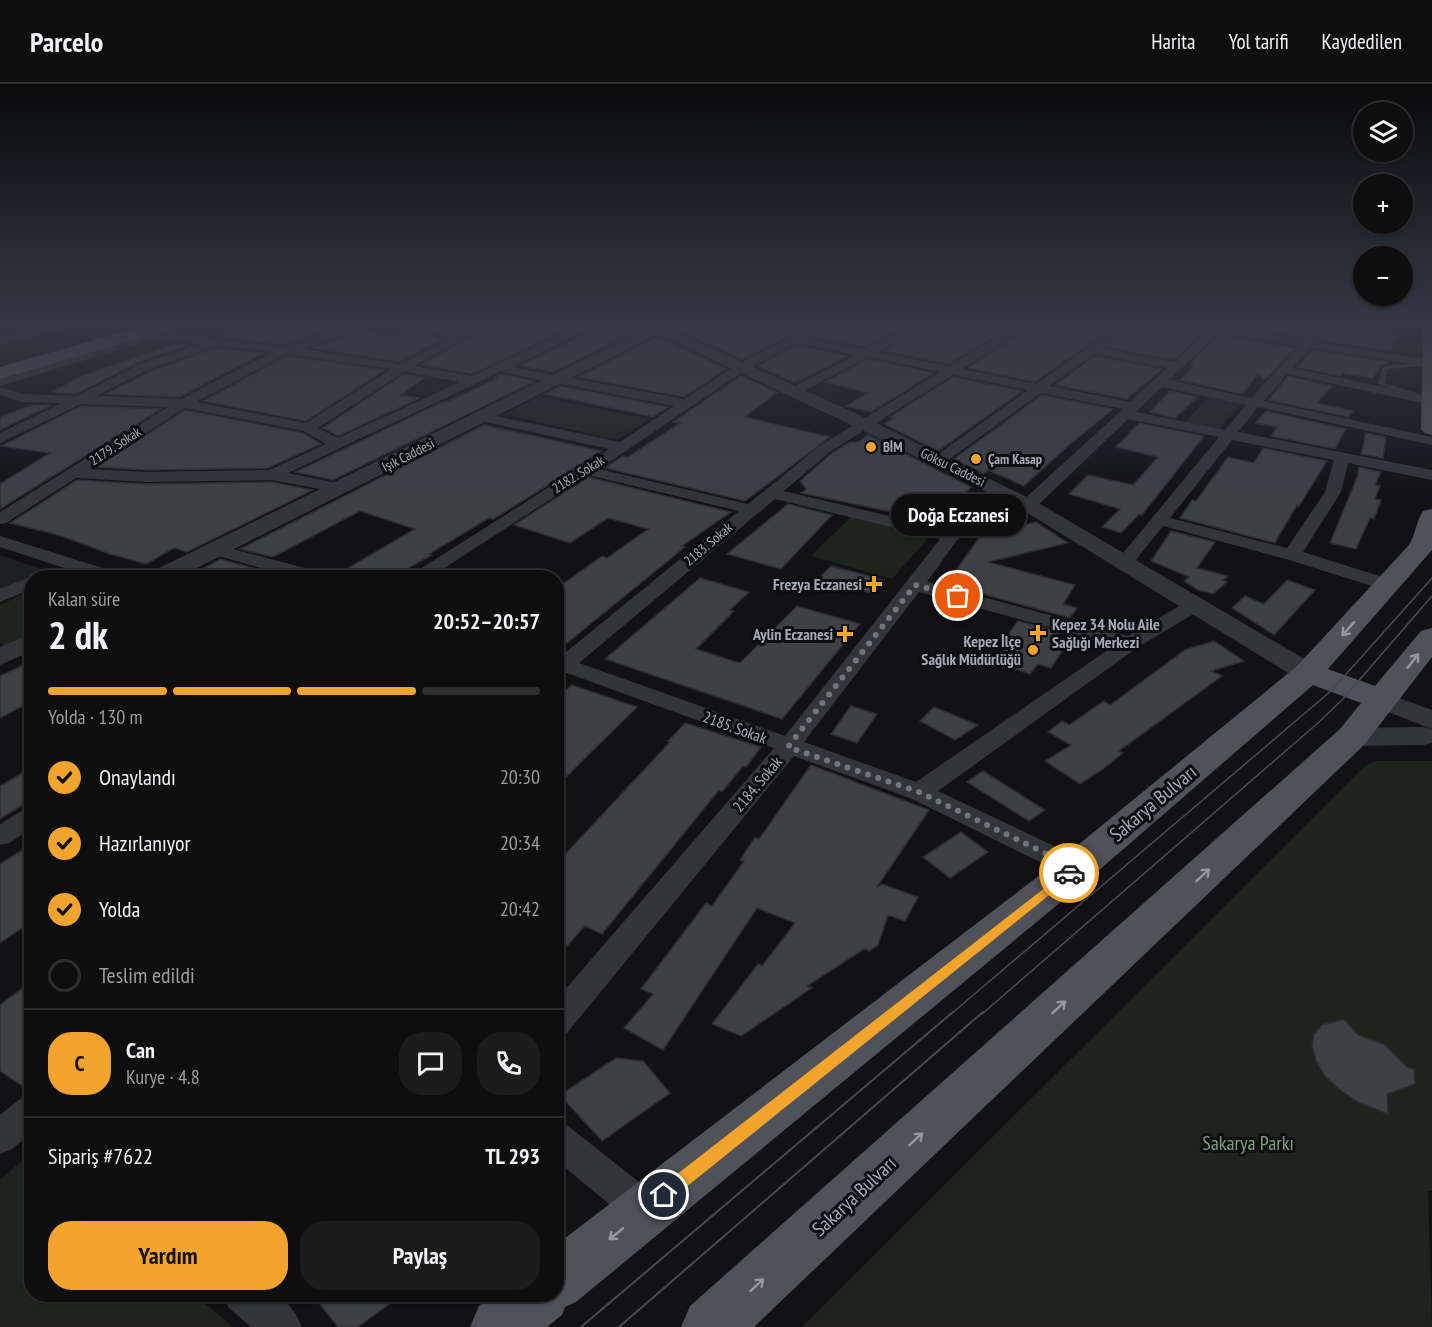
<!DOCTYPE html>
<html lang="tr">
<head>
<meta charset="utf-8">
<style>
  body { margin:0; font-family:"PT Sans Narrow",sans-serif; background:#1c1c1d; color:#f1f3f6; height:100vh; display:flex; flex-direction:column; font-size:22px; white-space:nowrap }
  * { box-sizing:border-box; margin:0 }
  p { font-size:20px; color:#9b9c9e }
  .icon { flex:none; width:33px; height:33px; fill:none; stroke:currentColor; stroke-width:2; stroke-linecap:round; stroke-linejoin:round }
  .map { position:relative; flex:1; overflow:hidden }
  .drawer { position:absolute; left:24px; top:486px; width:540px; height:732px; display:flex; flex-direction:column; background:#0e0e0f; border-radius:24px; box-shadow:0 2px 4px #0004,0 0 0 2px #2e2e2f }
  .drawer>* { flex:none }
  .fabs { position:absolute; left:1353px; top:18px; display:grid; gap:12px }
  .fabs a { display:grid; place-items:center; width:60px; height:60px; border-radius:50%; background:#0e0e0f; box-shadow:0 2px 4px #0004,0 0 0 2px #2e2e2f; font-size:30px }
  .pin { position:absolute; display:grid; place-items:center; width:51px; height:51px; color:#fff; margin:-26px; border:3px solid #fff; border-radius:50%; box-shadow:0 2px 6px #0007 }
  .courier { position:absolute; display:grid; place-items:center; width:60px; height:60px; margin:-30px; border:4px solid #f2a42d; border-radius:50%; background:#fff; color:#222; box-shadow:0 2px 8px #0007 }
  .bubble { position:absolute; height:42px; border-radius:21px; background:#0e0e0f; box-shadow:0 2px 4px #0004,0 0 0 2px #2e2e2f; font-size:20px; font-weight:700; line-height:42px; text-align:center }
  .summary em { font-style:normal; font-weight:700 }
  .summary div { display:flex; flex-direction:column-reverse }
  .summary { display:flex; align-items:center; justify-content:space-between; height:102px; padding:0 24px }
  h1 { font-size:39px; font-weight:700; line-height:45px }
  .bar { display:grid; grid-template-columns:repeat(4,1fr); gap:9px 6px; align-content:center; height:72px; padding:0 24px }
  .bar i { height:8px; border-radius:4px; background:#2e2e2f }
  .bar .selected { background:#f2a42d }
  .bar p { grid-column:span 4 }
  .line { display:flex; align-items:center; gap:15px; padding:0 24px; border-top:2px solid #2e2e2f }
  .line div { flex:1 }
  .round { display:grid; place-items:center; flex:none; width:63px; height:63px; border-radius:24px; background:#1c1c1d }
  ol { padding:0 24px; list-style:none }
  li { display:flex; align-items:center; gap:18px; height:66px }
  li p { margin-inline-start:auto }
  li .icon { padding:6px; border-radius:50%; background:#f2a42d; color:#111; stroke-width:4 }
  li:last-child { color:#9b9c9e }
  li i { width:33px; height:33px; border:3px solid #2e2e2f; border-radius:50% }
  .cta { display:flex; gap:12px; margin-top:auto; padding:12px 24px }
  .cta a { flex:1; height:69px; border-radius:24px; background:#f2a42d; color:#111; font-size:24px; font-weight:700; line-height:69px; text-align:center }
  .cta a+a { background:#1c1c1d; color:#f1f3f6 }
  header { display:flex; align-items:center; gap:36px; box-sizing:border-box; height:84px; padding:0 30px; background:#0e0e0f; border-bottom:2px solid #2e2e2f }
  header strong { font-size:28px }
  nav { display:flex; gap:33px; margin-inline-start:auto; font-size:21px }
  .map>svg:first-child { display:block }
  .built { fill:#1e1f21 }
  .green { fill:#1d241d }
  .building { fill:#3e4044; stroke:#2c2d30; stroke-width:1.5 }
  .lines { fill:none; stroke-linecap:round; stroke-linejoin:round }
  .service { fill:#333539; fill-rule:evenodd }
  .minor { fill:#333539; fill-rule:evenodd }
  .tertiary { fill:#333539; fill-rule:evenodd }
  .primary { fill:#4f5258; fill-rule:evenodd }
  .trunk { fill:#575a61; fill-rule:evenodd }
  .tram-far1 { stroke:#484b50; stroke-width:1.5 }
  .tram { stroke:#484b50; stroke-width:2 }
  .oneway { stroke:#9398a2 }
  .route { fill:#f2a42d }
  .done { stroke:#71757d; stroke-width:6; stroke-dasharray:0 10.8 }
  .poi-dot { fill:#f2a42d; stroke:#0d0e0f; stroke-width:2 }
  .labels { text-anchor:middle; stroke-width:6; stroke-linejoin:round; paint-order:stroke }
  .far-street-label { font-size:14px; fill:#a4aab5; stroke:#0d0e0f }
  .far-poi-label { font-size:14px; font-weight:bold; fill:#a4aab5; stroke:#0d0e0f; text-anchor:start }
  .poi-label { font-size:16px; font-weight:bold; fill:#a4aab5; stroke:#0d0e0f; text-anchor:end }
  .street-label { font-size:16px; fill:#a4aab5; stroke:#0d0e0f }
  .near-street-label { font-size:20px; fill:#a4aab5; stroke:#0d0e0f }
  .near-park-label { font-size:20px; fill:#7ba07b; stroke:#0d0e0f }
</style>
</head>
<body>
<header>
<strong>Parcelo</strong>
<nav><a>Harita</a><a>Yol tarifi</a><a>Kaydedilen</a></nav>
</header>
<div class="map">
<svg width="1432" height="1243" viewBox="0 0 1432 1243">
  <rect width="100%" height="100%" fill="#121214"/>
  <path class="built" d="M0,471L44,486L0,506Z"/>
  <path class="green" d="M1210,312L1242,319L1217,347L1183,340Z
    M539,313L650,335L617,356L504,330Z
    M851,433L930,452L892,495L811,472Z
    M31,506V549L7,562L0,559V521Z
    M1378,677H1432V1107H1428L1432,1243H802L1366,681Z
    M31,1069L32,1210L195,1211L233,1243H0V1096Z"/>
  <path class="building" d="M256,240H319L335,244L285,261L213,252Z
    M494,240H551L572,243L472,290L421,281Z
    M607,240L641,245L553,288L519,282Z
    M677,240H811L742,275L676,245Z
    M832,240H908L865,263L813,253Z
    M929,240H1014L949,280L884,267Z
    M1034,240H1117L1035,298L968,284Z
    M1136,240L1198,250V247L1203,248L1173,276L1107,263Z
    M1230,240H1297L1314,243L1304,254Z
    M1337,240H1360L1359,243L1398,249L1391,267L1320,256Z
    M366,247L393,252L405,247L445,254L400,278L312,264L354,249L358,250Z
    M1220,251L1295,264L1265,296L1258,290L1242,310L1180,296L1194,282L1191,278Z
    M658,253L726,285L684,313L578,293Z
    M178,259L190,261L141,277L76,310L52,308L79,293Z
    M797,261L848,272L798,297L792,298L758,282Z
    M216,264L264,269L180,313L105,310L151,287Z
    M1312,266L1388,278V279L1381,281L1373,294L1342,289L1341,292L1297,283Z
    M287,272L385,286L306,337L203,317Z
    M1095,272L1162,285L1127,315L1055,301Z
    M868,275L934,289L871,328L846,322L869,309L825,298Z
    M404,290L424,294L401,311L420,314L338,352L323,344Z
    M500,290L535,297L333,396L295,388L443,318H447L498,294H494Z
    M741,292L777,308L745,333L830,353L745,417L605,384L623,372L628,373L680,339L673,338Z
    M1288,292L1332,302L1317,319L1353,327L1348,333L1269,316Z
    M953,293L1022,307L938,367L884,340L894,334L890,333Z
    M560,302L668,323L653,333L545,310Z
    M1170,307L1197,313L1175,334L1150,328Z
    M1042,311L1113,325L1069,361L1024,402L988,386L984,390L954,375Z
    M32,321H52L0,346V333Z
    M81,322L161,325L0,425V400L50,369L1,362Z
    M185,326L303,349L321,360L268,384L147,386L96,383Z
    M1266,327L1346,345L1335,365L1271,352L1277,343L1255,339Z
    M1139,339L1204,352L1142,431L1139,430L1121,449L1102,443L1120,425L1069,410L1088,391L1133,401L1158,373L1116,363Z
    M484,341L602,367L494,435L489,434L429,470L432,471L390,494H364L343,487L415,445L360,427L273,473L240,465Z
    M1366,349L1386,353L1383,374L1361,370Z
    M868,351L971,403L940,438L801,409L806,405L800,397L832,369L850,358H858Z
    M1263,364L1327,377L1299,422L1297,421L1275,459L1180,434L1192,416L1196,417L1228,373L1254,379Z
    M1359,383L1381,388L1375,401L1380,402L1375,415L1381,416L1374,435L1370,434L1356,465L1330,459L1358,391Z
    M588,393L731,428L682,462L685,463L556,568V505L602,472L607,474L648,445L608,434L570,459L514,441Z
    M77,396L147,400L272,398L313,406L187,468L174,464L146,480L110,470L58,451L10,439Z
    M788,420L832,431L781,485L727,470Z
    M1036,438L1068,459L988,478L1075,501L1063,520L1077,524L1070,534L946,500L982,450Z
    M1171,447L1215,458L1197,484L1228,492L1223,496L1227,498L1213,510L1198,506L1184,497L1189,493L1151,477Z
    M220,475L253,484L235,494H186Z
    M831,482L884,496L872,509L818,495Z
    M700,494L749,508L730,526L734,527L696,565L740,579L797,522L860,540L782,635L605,575Z
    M1287,496L1315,506L1274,551L1232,524L1245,512L1264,520Z
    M1018,537L1060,548L1050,562L1063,566L1051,584L1038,580L1030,590L995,578L1004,566L998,564Z
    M1214,557L1244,577L1211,587L1222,592L1119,667L1123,669L1103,685L1080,700L1045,677L1071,661L1048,648L1062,637L1069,641L1104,617L1110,621L1185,566Z
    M32,577V617L0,634V592Z
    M572,601L637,623L556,703V614Z
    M851,622L877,630L857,659L831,650Z
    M934,623L978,641L955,656L920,637Z
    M685,639L761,663L746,683L743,682L722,708L719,706L602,850L585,842L556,874V780L670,658L668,657Z
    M811,681L929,726L877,803L882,800L918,813L905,837L888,831L878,861L869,867L864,865L807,902L812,904L741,952L712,940L758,880L762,882L795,839L757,824L663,966L624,944L653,910L641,905L706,819L712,822L744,777L740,776L755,753L759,755Z
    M32,683V715L0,735V702Z
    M983,687L1045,726L1029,737L967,698Z
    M961,748L988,768L950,794L923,773Z
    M32,760V837L0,859V780Z
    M32,897V996L24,1003L0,987V921Z
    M1344,935L1358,951L1385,961L1407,983L1414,985L1415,1000L1387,1010L1388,1030L1358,1018L1340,1006L1325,992L1316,977L1312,962L1314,950L1322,941Z
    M616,974L643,977L670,1009L602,1057L560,1011Z
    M312,1210H403L358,1243H338Z"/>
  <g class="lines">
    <path class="service" d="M1432,278L1431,282L1388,285L1385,299L1416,309V313H1410L1378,300L1383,282Z"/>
    <path class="minor" d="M51,240H70L68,242L0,261V253Z
      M354,240H371L303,265L400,280L452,253L396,243L390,240H416L462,248L478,240H492L414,282L472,292L584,240H599L512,283L684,315L736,281L816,240H830L807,254L865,265L913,240H927L878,268L949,282L1018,240H1032L962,285L1036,300L1121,240H1134L1102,264L1174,278L1208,247L1184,242L1182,240H1228L1226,243L1305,256L1320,240H1332L1316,258L1431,276L1432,283L1311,264L1293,284L1432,313V321L1287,290L1264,317L1432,353V361L1258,323L1238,348L1432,386V396L1348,379L1341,408L1303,468L1395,497L1397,501L1395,505L1388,507L1286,475L1163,442L1131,482H1119L1116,478L1119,474L1219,353L1128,335L1034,425H1022L1020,421L1022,417L1123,325L1041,309L944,379L939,381L931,376L934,373L1028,306L953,291L831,367L784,407L948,446L1000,406H1012L1014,409L1012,412L957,456L927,498L1128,552L1188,517H1202L1205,521L1202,525L1138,563L938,707L1086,777L1090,784L1086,791L1076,794L1066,791L910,714L794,672L567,949L556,952V916L774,664L567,589L556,593V572L560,573L739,427L588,391L429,494H406L609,365L477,336L475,333L477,330L482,329L620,358L674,322L500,288L288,389L347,401L349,404L347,407L341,409L272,396L147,398L76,394L6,439L0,440V428L168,323L81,320L0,359V349L61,319L22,318L0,311V303L23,310L76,312L142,279L200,260L157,254L0,302V294L172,243L178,246L173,249L285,263ZM1219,249L1299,262L1251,314L1169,296ZM797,259L855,271L789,305L787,308L789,311L794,312L868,273L940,288L821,361L748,420L599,385L744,287ZM216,262L272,268L181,315L96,312L150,285ZM287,270L391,285L306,339L196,318ZM1094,270L1167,284L1130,318L1050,302ZM404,288L460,298L338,354L318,344ZM1162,303L1246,321L1225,346L1136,328ZM185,324L304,347L326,360L269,386L147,388L89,385ZM1232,356L1334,376L1325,408L1287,464L1170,434ZM775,415L940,455L785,652L579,579ZM919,508L1115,561L916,698L804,658Z
      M0,452L122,490L124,494H95L0,463Z
      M214,460L327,490L329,494H297L208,469L205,465L208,461Z
      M32,492L37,494H32V505L0,518V505Z
      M32,723V744L9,759L0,761V740L23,726Z
      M32,1010V1048L12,1065L0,1070V1031L20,1015Z
      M556,1038L568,1042L658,1113L664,1126L658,1139L645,1145L632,1139L556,1076Z
      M223,1210C260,1210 286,1202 302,1243H251L229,1224Z"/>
    <path class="tertiary" d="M641,240H659L870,336L1035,417L1318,583L1322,589L1318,595L1308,597L1298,595L1021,425L858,344L658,250L177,494H145L149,489L646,245Z
      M32,549V567L0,581V563Z
      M1383,608L1432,626V645L1373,622L1369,616L1373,610Z
      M1423,643L1432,645V659L1423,661L1352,662L1342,660L1337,653L1342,646L1352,644Z"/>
    <path class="primary" d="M1423,240H1432V351L1425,349L1421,345Z
      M1432,425V466L1328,585L1375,602L1421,547L1432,544V573L1364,661L754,1243H681L690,1222L1340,645L1361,619L1313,601L1090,794L576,1218L565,1223L562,1231L547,1243H470L479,1222L493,1210H556V1161L1062,774L1297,582L1409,461C1416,450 1416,437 1423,427Z"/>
    <path class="trunk" d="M150,240H176L174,244L0,295V283Z"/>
    <path class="tram-far1" d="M951,930L1331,607L1432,494
      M982,930L1319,638L1342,616L1432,512"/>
    <path class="tram" d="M581,1243L953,928
      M619,1243L983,928"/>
  </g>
  <defs><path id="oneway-shaft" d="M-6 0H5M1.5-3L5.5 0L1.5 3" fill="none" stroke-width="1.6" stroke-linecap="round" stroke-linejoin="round" transform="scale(1.5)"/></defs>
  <g class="oneway">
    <use href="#oneway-shaft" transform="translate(1348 545) rotate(132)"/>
    <use href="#oneway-shaft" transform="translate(1413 577) rotate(-52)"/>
    <use href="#oneway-shaft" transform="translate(1203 791) rotate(-43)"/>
    <use href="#oneway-shaft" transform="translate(1059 923) rotate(-43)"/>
    <use href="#oneway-shaft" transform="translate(916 1055) rotate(-43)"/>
    <use href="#oneway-shaft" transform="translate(616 1150) rotate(141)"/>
    <use href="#oneway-shaft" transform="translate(757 1201) rotate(-43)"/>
  </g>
  <linearGradient id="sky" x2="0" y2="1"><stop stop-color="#0a0a0b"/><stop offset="0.58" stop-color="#333945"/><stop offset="1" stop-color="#333945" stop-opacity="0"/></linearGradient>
  <rect width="1432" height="414" fill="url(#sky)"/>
  <path class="route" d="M1069,785L1075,789L1073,792L670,1116L664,1119L658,1116L656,1111L658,1105Z"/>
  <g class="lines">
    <path class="done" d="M958,512L915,501L788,663L919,708L1076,784L1069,789"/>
  </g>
  <g class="poi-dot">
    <circle cx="871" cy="363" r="6"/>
    <circle cx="976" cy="375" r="6"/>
    <path d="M871 491h6v6h6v6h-6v6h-6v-6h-6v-6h6z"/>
    <path d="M1035 540h6v6h6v6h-6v6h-6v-6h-6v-6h6z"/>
    <path d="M842 541h6v6h6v6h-6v6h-6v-6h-6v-6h6z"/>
    <circle cx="1033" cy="566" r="6"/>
  </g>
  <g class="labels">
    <g class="far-street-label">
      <text transform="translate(115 362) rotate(-33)" y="5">2179. Sokak</text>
      <text transform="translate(408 371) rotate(-27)" y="5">Işık Caddesi</text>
      <text transform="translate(953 383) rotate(26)" y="5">Göksu Caddesi</text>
      <text transform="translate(578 390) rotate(-32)" y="5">2182. Sokak</text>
      <text transform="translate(708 460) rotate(-40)" y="5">2183. Sokak</text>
    </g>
    <g class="far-poi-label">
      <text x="883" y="368">BİM</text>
      <text x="988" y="380">Çam Kasap</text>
    </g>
    <g class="poi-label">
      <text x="862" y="506">Frezya Eczanesi</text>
      <text x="1052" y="546" text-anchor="start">Kepez 34 Nolu Aile<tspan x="1052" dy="18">Sağlığı Merkezi</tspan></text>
      <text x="833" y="556">Aylin Eczanesi</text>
      <text x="1021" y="563">Kepez İlçe<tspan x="1021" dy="18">Sağlık Müdürlüğü</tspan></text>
    </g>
    <g class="street-label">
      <text transform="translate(735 643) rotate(20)" y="6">2185. Sokak</text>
      <text transform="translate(757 700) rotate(-50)" y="6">2184. Sokak</text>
    </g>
    <g class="near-street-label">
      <text transform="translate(1153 719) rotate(-40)" y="7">Sakarya Bulvarı</text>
      <text transform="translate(854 1112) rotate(-43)" y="7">Sakarya Bulvarı</text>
    </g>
    <g class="near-park-label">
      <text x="1248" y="1066">Sakarya Parkı</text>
    </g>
  </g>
</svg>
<div class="fabs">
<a><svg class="icon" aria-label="layers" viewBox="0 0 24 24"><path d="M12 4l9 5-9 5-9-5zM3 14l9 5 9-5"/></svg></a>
<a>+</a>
<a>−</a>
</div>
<div class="pin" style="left:958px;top:512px;background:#ea580c"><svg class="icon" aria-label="bag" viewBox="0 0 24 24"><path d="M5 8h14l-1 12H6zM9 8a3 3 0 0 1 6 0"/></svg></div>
<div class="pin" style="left:664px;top:1111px;background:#1f2937"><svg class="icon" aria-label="home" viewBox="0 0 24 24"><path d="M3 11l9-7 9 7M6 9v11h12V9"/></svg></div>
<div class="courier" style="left:1069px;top:789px"><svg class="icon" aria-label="car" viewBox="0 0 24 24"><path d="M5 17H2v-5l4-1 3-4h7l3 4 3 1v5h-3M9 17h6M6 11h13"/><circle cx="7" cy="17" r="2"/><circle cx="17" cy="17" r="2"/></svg></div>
<div class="bubble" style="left:891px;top:410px;width:135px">Doğa Eczanesi</div>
<section class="drawer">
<div class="summary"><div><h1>2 dk</h1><p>Kalan süre</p></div><em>20:52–20:57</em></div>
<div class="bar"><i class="selected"></i><i class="selected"></i><i class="selected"></i><i></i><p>Yolda · 130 m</p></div>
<ol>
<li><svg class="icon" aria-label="check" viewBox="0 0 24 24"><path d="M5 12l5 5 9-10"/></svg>Onaylandı<p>20:30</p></li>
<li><svg class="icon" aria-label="check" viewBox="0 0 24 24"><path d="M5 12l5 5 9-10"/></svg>Hazırlanıyor<p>20:34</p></li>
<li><svg class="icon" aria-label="check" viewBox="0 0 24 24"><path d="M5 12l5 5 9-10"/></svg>Yolda<p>20:42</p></li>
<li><i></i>Teslim edildi</li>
</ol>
<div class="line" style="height:108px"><b class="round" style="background:#f2a42d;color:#111">C</b><div><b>Can</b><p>Kurye · 4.8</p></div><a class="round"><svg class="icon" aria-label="chat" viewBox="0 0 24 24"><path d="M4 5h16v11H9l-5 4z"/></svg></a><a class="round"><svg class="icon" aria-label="phone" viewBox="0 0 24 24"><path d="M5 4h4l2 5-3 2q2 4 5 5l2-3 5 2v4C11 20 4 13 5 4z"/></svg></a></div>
<div class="line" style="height:78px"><div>Sipariş #7622</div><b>TL 293</b></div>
<div class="cta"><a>Yardım</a><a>Paylaş</a></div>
</section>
</div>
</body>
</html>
